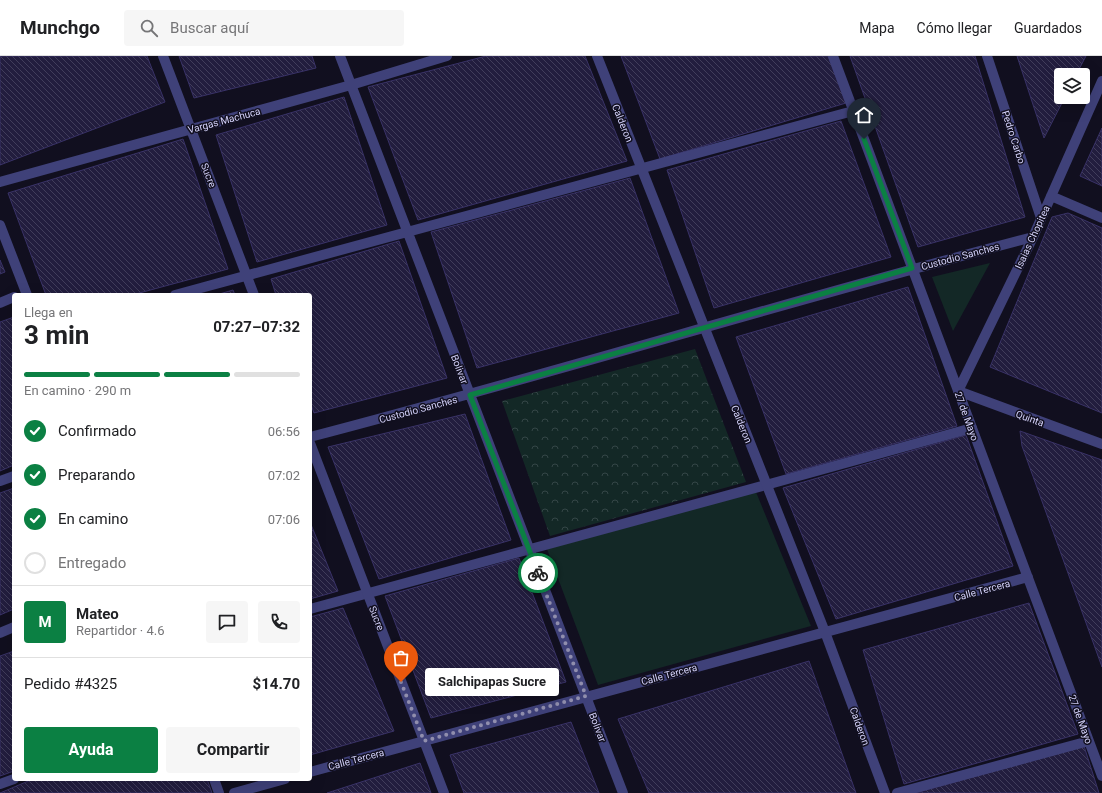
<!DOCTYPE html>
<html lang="es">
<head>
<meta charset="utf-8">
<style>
  body { margin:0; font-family:Roboto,sans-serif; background:#f6f6f6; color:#202124; height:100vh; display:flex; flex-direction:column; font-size:15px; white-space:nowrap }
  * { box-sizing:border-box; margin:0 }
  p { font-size:13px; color:#757577 }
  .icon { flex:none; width:22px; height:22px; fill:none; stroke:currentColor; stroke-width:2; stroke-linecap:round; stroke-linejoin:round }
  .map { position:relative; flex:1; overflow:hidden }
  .sheet { position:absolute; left:12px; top:237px; width:300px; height:488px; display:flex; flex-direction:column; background:#fff; border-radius:4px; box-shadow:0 4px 16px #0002 }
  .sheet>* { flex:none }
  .controls { position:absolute; left:1054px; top:12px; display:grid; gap:8px }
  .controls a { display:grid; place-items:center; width:36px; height:36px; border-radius:4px; background:#fff; box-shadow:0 4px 16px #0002; font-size:20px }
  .pin { position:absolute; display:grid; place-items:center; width:34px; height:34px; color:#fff; margin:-41px -17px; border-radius:50% 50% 50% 0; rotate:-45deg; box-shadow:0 0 4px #0007 }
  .pin .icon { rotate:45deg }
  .courier { position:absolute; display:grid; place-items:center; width:40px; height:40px; margin:-20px; border:3px solid #0b8043; border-radius:50%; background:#fff; color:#222; box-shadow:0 1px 5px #0007 }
  .bubble { position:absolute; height:28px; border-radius:4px; background:#fff; box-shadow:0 4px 16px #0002; font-size:13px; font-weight:700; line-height:28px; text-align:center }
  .head em { font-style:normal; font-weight:700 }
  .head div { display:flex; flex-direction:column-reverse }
  .head { display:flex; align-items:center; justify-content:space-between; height:68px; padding:0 12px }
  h1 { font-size:26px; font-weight:700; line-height:30px }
  .bar { display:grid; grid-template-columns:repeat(4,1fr); gap:6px 4px; align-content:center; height:48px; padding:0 12px }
  .bar i { height:5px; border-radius:3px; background:#e0e0e0 }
  .bar .selected { background:#0b8043 }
  .bar p { grid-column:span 4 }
  .line { display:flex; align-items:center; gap:10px; padding:0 12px; border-top:1px solid #e0e0e0 }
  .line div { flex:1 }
  .round { display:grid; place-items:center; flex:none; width:42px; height:42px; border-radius:4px; background:#f6f6f6 }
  ol { padding:0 12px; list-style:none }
  li { display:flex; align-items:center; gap:12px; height:44px }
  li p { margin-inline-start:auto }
  li .icon { padding:4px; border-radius:50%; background:#0b8043; color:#fff; stroke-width:4 }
  li:last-child { color:#757577 }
  li i { width:22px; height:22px; border:2px solid #e0e0e0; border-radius:50% }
  .button { display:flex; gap:8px; margin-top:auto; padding:8px 12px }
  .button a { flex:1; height:46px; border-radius:4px; background:#0b8043; color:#fff; font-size:16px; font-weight:700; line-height:46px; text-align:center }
  .button a+a { background:#f6f6f6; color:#202124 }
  header { display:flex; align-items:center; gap:24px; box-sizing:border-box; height:56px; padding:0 20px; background:#fff; border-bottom:1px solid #e0e0e0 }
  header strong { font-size:19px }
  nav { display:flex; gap:22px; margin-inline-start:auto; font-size:14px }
  .search { width:280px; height:36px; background:#f6f6f6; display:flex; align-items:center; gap:10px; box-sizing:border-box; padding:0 14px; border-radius:4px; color:#757577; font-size:15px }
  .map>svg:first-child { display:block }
  .forest { fill:url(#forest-crowns) }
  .park { fill:#132826 }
  .building { fill:url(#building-back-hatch); stroke:#393267 }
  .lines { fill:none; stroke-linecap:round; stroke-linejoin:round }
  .service { stroke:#3f4179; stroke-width:10 }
  .minor { stroke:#3f4179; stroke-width:10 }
  .done { stroke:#908ead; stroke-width:4; stroke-dasharray:0 7.2 }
  .route { stroke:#0b8043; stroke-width:5 }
  .labels { text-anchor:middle; stroke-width:3; stroke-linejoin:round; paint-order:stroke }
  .street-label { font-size:10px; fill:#d4d2fa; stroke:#110f1f }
</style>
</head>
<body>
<header>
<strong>Munchgo</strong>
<div class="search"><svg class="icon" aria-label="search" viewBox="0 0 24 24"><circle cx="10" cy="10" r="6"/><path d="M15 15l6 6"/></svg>Buscar aquí</div>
<nav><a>Mapa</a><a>Cómo llegar</a><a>Guardados</a></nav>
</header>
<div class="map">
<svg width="1102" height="737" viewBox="0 0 1102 737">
  <defs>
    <pattern id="forest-crowns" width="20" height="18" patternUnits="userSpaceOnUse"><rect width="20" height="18" fill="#132826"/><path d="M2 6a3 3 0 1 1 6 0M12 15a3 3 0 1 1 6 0" fill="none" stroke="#344646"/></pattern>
    <pattern id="building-back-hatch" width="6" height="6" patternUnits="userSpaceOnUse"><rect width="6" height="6" fill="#221d3e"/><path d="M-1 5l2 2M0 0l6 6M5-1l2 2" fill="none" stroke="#413d5b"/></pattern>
  </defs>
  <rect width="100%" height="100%" fill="#110f1f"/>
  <path class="forest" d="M695,293L746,426L550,480L502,345Z"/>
  <path class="park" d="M990,207L953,275L932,221Z
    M756,436L811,570L598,629L547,493Z"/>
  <path class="building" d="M0,0H147L165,46L0,109Z
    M179,0H312L316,12L194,42Z
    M486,0H585L627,105L418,164L368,31Z
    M621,0H828L846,47L660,103Z
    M850,0H975L1025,161L918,191Z
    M1017,0H1086L1076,19H1061V41H1065L1044,82Z
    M344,41L387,169L257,206L216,79Z
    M841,65L891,201L714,252L667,114Z
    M1102,72V130L1080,120Z
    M183,83L228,213L132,239H46L8,137Z
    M630,122L679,257L477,312L431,176Z
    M1068,157L1102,172V357L990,311L1052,161Z
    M399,185L447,322L314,357L310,346V239H276L271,223Z
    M0,204L5,216L0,218Z
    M908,231L957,370L786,418L736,281Z
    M233,234L235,239H216Z
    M14,261V409L0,415V266Z
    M465,358L511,484L379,523L328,391Z
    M1020,375L1102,404V611L1022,390Z
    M966,379L1013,510L836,563L783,432Z
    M14,432V553L0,559V437Z
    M310,466L338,535L310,543Z
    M519,502L566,626L431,662L385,540Z
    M1029,547L1078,678L904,728L863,594Z
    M343,552L394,675L310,699V561Z
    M14,595V715L0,720V600Z
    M809,605L856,737H649L618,663Z
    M571,666L599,737H464L450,699Z
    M1084,690L1099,737H915Z
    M420,707L431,737H327Z
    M33,723H207L212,737H0Z"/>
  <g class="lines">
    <path class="service" d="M310,553L766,429L972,372"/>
    <path class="minor" d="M163,0L254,239
      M340,0L623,737
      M597,0L825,576L885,737
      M833,0L1102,720
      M987,0L1041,162
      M1102,25L1033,181L958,335L1102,388
      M0,126L351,29L447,0
      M1051,140L1102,162
      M0,169L27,239
      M175,239L853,55
      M0,247L14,241
      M310,381C552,318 791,244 1033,181
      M310,387L444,737
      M0,425L14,420
      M0,577L14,571
      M310,716L1028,521
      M214,723L219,737
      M0,728L14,723
      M234,737L285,723
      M897,737L1089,685"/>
  </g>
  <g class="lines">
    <path class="done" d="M401,626L424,685L586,640L538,517"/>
    <path class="route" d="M538,517L470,339L912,212L864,83"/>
  </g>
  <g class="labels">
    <g class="street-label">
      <text transform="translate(224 64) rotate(-15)" y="4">Vargas Machuca</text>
      <text transform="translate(623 67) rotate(68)" y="4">Calderon</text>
      <text transform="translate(1014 81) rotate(72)" y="4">Pedro Carbo</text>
      <text transform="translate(209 119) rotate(69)" y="4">Sucre</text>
      <text transform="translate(1032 181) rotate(-65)" y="4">Isaias Chopitea</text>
      <text transform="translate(960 200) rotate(-15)" y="4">Custodio Sanches</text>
      <text transform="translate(460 313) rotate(69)" y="4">Bolivar</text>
      <text transform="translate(418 353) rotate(-15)" y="4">Custodio Sanches</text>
      <text transform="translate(967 360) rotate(70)" y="4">27 de Mayo</text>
      <text transform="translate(1030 362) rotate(20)" y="4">Quinta</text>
      <text transform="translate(742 368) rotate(68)" y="4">Calderon</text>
      <text transform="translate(982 534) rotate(-15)" y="4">Calle Tercera</text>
      <text transform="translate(377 562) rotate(69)" y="4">Sucre</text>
      <text transform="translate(669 618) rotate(-15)" y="4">Calle Tercera</text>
      <text transform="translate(1081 663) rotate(70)" y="4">27 de Mayo</text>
      <text transform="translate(860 670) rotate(70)" y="4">Calderon</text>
      <text transform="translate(598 671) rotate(69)" y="4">Bolivar</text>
      <text transform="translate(356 703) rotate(-15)" y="4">Calle Tercera</text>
    </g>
  </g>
</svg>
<div class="controls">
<a><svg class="icon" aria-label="layers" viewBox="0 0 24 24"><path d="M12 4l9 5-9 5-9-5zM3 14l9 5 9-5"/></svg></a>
</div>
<div class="pin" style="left:401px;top:626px;background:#ea580c"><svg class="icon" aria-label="bag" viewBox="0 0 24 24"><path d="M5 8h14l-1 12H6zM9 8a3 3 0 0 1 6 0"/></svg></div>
<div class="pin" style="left:864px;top:83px;background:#1f2937"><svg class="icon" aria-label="home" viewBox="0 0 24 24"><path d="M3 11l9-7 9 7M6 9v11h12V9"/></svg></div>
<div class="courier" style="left:538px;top:517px"><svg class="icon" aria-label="bike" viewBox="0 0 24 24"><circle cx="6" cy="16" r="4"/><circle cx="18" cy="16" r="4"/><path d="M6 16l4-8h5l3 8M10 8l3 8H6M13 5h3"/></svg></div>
<div class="bubble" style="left:425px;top:612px;width:134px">Salchipapas Sucre</div>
<section class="sheet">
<div class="head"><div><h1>3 min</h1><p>Llega en</p></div><em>07:27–07:32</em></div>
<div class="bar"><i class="selected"></i><i class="selected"></i><i class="selected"></i><i></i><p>En camino · 290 m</p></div>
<ol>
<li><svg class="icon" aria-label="check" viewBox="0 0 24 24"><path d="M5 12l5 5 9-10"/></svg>Confirmado<p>06:56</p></li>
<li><svg class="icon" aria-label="check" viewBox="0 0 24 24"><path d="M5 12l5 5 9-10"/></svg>Preparando<p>07:02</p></li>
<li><svg class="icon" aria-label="check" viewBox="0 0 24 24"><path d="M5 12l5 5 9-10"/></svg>En camino<p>07:06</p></li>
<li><i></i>Entregado</li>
</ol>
<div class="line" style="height:72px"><b class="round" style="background:#0b8043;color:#fff">M</b><div><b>Mateo</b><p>Repartidor · 4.6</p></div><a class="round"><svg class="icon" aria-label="chat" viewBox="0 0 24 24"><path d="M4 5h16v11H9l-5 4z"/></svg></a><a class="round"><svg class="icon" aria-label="phone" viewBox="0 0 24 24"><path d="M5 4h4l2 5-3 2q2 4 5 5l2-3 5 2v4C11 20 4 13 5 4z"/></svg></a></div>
<div class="line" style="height:52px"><div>Pedido #4325</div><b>$14.70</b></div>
<div class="button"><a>Ayuda</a><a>Compartir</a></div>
</section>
</div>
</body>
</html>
